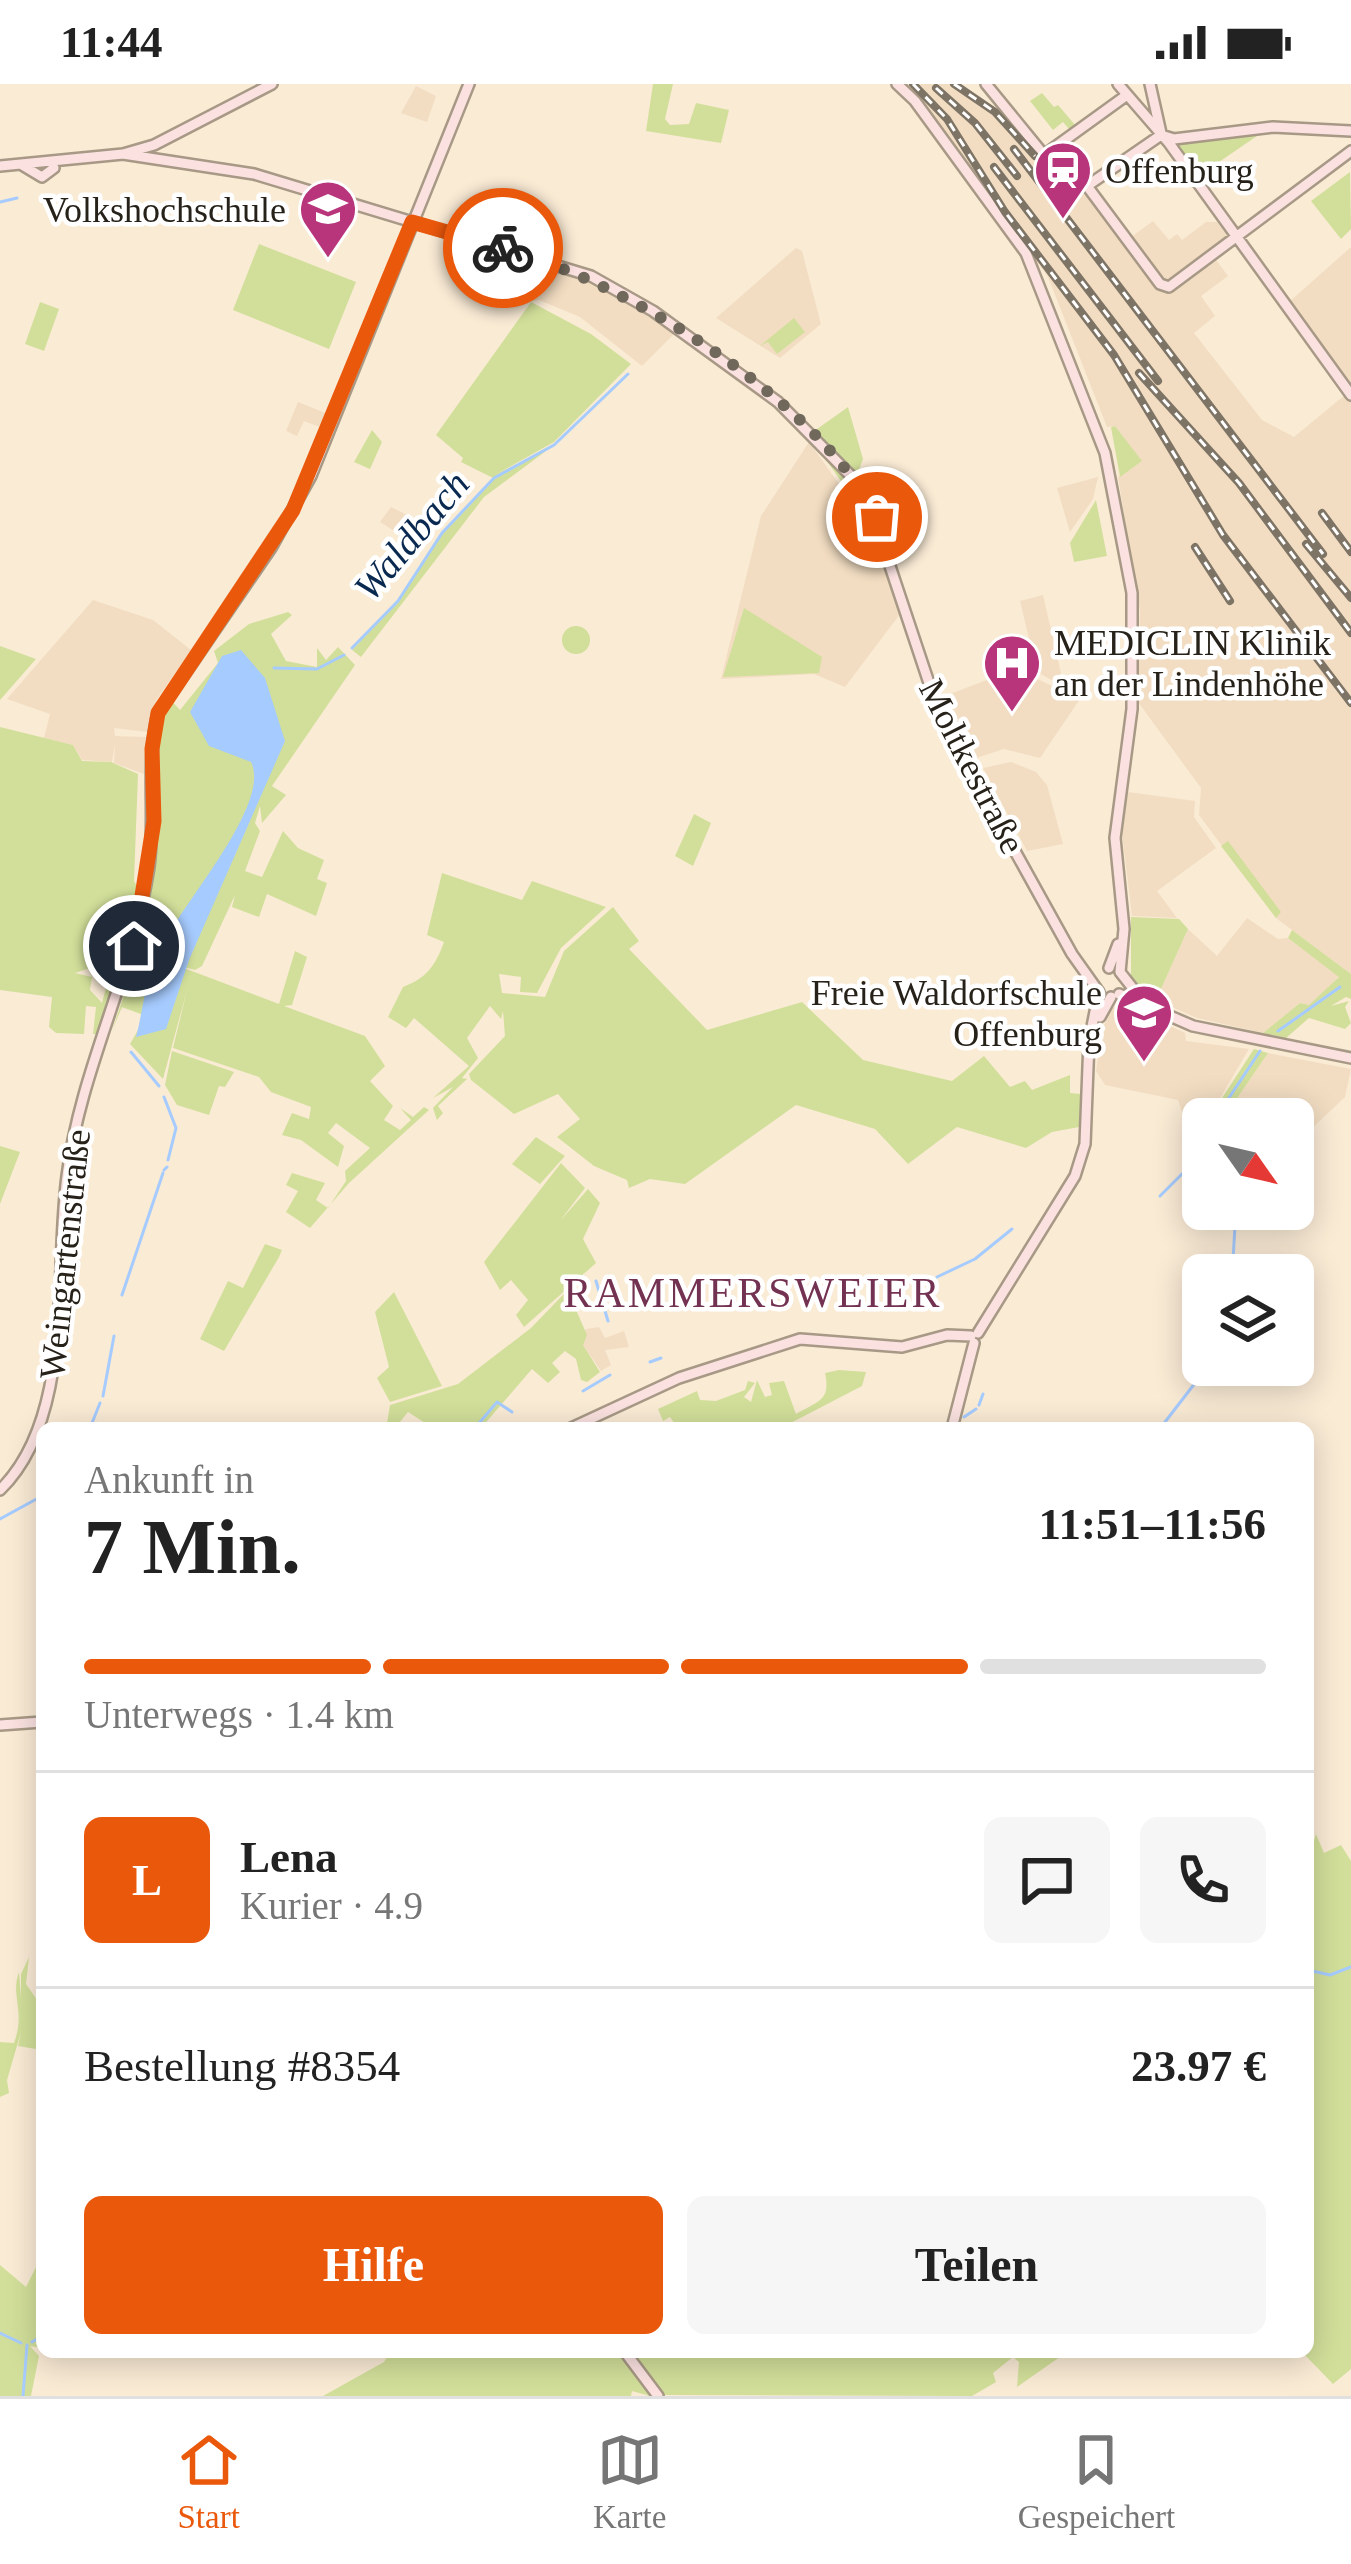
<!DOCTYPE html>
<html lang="de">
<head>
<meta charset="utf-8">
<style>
  body { margin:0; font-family:"Times New Roman",serif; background:#f6f6f6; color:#222; height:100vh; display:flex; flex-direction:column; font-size:45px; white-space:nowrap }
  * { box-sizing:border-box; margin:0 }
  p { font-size:39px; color:#767676 }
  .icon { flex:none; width:66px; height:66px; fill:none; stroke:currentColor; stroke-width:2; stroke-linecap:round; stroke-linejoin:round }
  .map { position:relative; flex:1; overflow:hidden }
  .drawer { position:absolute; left:36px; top:1338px; width:1278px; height:936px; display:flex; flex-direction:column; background:#fff; border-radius:18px; box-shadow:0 6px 30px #0003 }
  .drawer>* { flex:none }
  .needle { width:78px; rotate:124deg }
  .controls { position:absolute; left:1182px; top:1014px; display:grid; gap:24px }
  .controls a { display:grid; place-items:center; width:132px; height:132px; border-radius:18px; background:#fff; box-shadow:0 6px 30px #0003; font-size:60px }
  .pin { position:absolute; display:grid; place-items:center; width:102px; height:102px; color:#fff; margin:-51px; border:6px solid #fff; border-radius:50%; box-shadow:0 3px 12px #0007 }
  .courier { position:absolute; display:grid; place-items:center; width:120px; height:120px; margin:-60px; border:9px solid #ea580c; border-radius:50%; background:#fff; color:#222; box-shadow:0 3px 15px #0007 }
  .head em { font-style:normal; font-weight:800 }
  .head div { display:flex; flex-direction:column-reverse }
  .head { display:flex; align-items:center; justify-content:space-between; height:204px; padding:0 48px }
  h1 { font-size:78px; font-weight:800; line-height:90px }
  .bar { display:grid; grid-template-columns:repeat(4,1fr); gap:18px 12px; align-content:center; height:144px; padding:0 48px }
  .bar i { height:15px; border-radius:9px; background:#e0e0e0 }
  .bar .selected { background:#ea580c }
  .bar p { grid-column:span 4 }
  .line { display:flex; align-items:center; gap:30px; padding:0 48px; border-top:3px solid #e0e0e0 }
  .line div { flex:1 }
  .round { display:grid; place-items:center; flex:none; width:126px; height:126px; border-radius:18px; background:#f6f6f6 }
  .cta { display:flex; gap:24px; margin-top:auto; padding:24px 48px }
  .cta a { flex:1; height:138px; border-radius:18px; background:#ea580c; color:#fff; font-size:48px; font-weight:800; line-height:138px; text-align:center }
  .cta a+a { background:#f6f6f6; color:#222 }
  .status { display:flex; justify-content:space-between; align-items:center; height:84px; padding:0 60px; background:#fff; direction:ltr }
  .status svg { height:33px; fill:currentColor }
  .tab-bar { display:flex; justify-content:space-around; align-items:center; height:168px; border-top:3px solid #e0e0e0; background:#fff; font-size:33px; color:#767676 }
  .tab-bar a { display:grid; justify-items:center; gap:6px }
  .tab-bar .selected { color:#ea580c }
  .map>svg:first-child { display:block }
  .built { fill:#f2ddc2 }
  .green { fill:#d2df9a; fill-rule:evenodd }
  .water { fill:#a6cbfe }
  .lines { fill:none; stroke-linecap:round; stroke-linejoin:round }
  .stream { stroke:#a6cbfe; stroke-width:3 }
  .secondary-casing { stroke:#a79985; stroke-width:14 }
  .secondary { stroke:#fbe2e1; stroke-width:9 }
  .rail-casing { stroke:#7d7466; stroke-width:8 }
  .rail { stroke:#fff; stroke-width:3; stroke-dasharray:9; stroke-linecap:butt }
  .done { stroke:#70685b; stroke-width:12; stroke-dasharray:0 21.6 }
  .route { stroke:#ea580c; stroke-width:15 }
  .labels { text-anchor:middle; stroke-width:9; stroke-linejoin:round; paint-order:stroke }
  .poi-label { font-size:36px; fill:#262119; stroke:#fff; text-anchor:start }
  .street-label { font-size:36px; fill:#262119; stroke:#fff }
  .water-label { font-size:39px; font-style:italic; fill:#0a2950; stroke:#fff }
  .quarter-label { font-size:42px; letter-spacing:3px; fill:#743252; stroke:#fff }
</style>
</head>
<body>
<div class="status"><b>11:44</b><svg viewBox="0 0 49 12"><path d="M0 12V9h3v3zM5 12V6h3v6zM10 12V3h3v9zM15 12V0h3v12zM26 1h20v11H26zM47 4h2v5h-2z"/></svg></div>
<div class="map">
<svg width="1351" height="2312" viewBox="0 0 1351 2312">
  <rect width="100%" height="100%" fill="#faebd5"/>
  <path class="built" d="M909,0H959L989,20L1042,79L1055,70L1123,159L1153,137L1169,156L1177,150L1182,156L1206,138H1217L1229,154L1211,169L1228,192L1201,212L1215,232L1194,249L1262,336L1294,353L1351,306V890L1276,834L1199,731L1201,704L1138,618L1140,527L1118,393L1141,378L1115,342L1107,343L1048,193Z
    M416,2L436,12L427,38L401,29Z
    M1351,163V303L1288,219Z
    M796,164L802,167L821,240L780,274L716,234Z
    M487,167L589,198L651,231L674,250L642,282L580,233L539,216L521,220L474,192Z
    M298,318L328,330L322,344L304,337L297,352L286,347Z
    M809,358L844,407L869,455L875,453L900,530L845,603L814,590L721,595L761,432Z
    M1098,393L1093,415L1070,448L1057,404Z
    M391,423L417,436L407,455L380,438Z
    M1043,511L1061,589L1057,599L1037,588L1020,517Z
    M93,516L153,536L191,566L157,615L147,648L114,644L115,652L146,653L147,691L114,679L115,659L112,678L82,676L73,661L44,654L50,630L7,615Z
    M997,592L1035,594L1080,615L1040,674L1004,665L976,674L960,645L945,612Z
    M1011,678L1036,688L1047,701L1063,760L1027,767L983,684Z
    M1128,708L1195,717L1194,733L1216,764L1157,807L1177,834L1132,832L1122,749Z
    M1247,834L1278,855L1288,854L1339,892L1325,909L1309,921L1300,919L1263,949L1197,934L1156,916L1188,845L1217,872Z
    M1124,920L1185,949L1186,957L1249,965L1219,1016L1186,1039L1178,1016L1105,1001L1096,987L1102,946L1112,924Z
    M1268,969L1351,985L1345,1013L1293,1062V1035H1223Z
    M599,1243L605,1254L624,1247L629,1263L605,1266L611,1281L601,1287L580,1257L586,1245Z"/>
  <path class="green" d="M653,0H673L665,35L670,41L689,40L696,19L729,26L721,59L646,47Z
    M1042,9L1054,23L1058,21L1076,42L1070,46L1063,38L1053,46L1030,17Z
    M1255,48L1257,52L1197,93L1174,58Z
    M1350,88L1351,145L1341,155L1311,117Z
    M259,160L356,198L329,265L233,226Z
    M40,218L59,225L44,267L25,260Z
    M531,218L591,250L631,280L554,358L495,391L554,361L484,413L361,573L352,566L398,517L442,449L493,394L461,378L463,374L436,351Z
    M794,234L805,248L777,270L768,258L760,262Z
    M848,323L863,375L855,396L810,350Z
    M1115,342L1142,377L1120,393L1111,343Z
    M372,346L382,358L370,385L354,378Z
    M811,355L856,405L874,446L867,450L841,397Z
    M1096,416L1107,472L1074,478L1070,459Z
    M744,524L822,573L819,589L723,593Z
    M288,528L292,531L271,550L286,577L317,583V564L326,576L338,563L355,581L272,702L286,711L262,739L260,722L255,739L260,747L245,787L262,793L283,747L298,764L324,776L317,795L327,799L316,832L267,810L259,833L232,823L235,811L202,882L195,886L176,881L279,920L295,867L307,873L292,921L284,922L365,952L385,982L370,997L393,1022L384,1036L400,1046L411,1036L400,1024L413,1033L424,1023L429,1026L349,1099L310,1144L286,1128L298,1107L286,1101L292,1089L325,1099L316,1116L328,1124L346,1097L345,1087L370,1064L336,1039L328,1049L344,1062L338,1083L301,1056L282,1051L292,1029L309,1035L311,1023L271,1008L259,993L173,964L187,906L163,995L130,960L146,932L122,923L112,947L130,893V900L133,894L143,897L151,871L174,879L138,863C145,825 154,787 157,748C162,702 149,659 170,615L180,626L218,579L214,567L249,540Z
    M562 556a14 14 0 1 1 28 0a14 14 0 1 1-28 0Z
    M0,562L36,575L0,616Z
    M0,643L73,661L82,677L111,678L138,690L134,797L140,808L150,699C153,764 140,828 120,890H113L116,902L101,950H93L96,923L86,922L84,950L56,949L49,943L52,913L0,906ZM95,875H109L112,881L102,919L90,906L92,893L75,889L93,883Z
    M694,730L711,739L693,782L675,772Z
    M1228,757L1281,828L1276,834L1221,762Z
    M442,789L522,816L532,797L606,823L561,864L537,909L520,908L521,893L499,890L502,909L545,913L564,867L613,823L639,857L629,865L707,946L802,918L863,976L952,997L984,972L1010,1003L1025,997L1032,1006L1070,991V1009L1081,1010L1079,1043L1052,1048L1026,1064L957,1043L908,1080L875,1045L796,1021L685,1100L650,1095L629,1104L627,1096L594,1082L557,1053L580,1035L558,1010L514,1030L471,996L469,990L505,952L503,927L501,935L490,922L467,954L478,974L462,994L467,995L438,1022L443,1029L437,1036L433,1024L453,1003L433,1014L469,982L414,934L406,944L388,933L403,903C426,894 435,883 444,858L427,851Z
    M1131,833L1179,835L1188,845L1156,916L1131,893Z
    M1292,846L1351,890V915L1346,913L1331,922L1349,917L1345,923L1351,939L1345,945L1309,934L1286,954L1263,949L1300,919L1309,921L1339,893L1288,854Z
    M1254,965L1268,969L1223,1035L1202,1034L1192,1049L1186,1039L1220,1017Z
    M172,967L234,988L225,1003L219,1002L209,1031L177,1021L165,1001Z
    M536,1053L565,1072L540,1100L512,1080Z
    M0,1062L20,1068L0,1120Z
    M561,1079L585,1104L560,1137L588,1105L600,1119L583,1155L596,1179L524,1243L516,1231L528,1216L511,1196L500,1206L484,1178Z
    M265,1160L282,1166L279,1173L224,1267L200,1255L228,1197L243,1204Z
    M585,1188L569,1210L587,1251L583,1261L600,1288L587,1298L581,1296L576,1275L565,1267L552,1279L560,1288L548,1299L532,1285L481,1344H433L408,1328L395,1344L387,1339L390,1321L458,1300L531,1244Z
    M394,1208L442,1302L390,1318L377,1294L389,1283L375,1228Z
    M839,1286L866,1288L862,1302L781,1344H678L670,1333L663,1337L658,1325L697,1307L700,1316L716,1317L745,1306L748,1297L755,1299L744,1313L751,1318L757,1296L765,1313L772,1311L769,1299L784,1297L796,1330C818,1317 831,1317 825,1289Z
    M1316,1750L1324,1769L1341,1761L1351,1777V2285L1333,2300L1302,2268H1308V1776Z
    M29,1873L26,1900L42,1923V1966L18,1962L21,1948L7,1996L9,2009L0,2013V1958L14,1959C26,1927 10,1912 19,1888L21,1914V1890Z
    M42,2171V2264L30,2262L39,2272L31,2312H0V2181L26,2203Z
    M390,2268H620L650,2312L632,2307L631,2312H323L384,2278Z
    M629,2268H1067L1017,2303L1019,2278L1013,2273L993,2289L996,2298L972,2312L664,2311Z"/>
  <path class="water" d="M241,566L265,594L285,657L189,876L166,945L136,953C143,927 144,902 156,873C173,829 273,722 251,678L209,662L190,628L222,572Z"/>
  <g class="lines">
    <path class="stream" d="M0,118L17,114
      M352,564L398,517L442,449L494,394L554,361L628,290
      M274,584L317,585L344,571
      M1278,947L1340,903
      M131,968L159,1002
      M164,1013L176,1044L168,1076
      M1215,1035L1260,967
      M164,1086L167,1083
      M1160,1112L1184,1088L1203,1053
      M1233,1176L1236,1125
      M1237,1182L1244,1191
      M937,1193L975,1175L1012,1145
      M596,1197L608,1237
      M122,1211L163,1089
      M650,1278L661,1274
      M583,1307L610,1291
      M103,1312L114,1252
      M979,1321L983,1310
      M964,1333L976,1325
      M1165,1338L1209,1281
      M90,1344L100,1319
      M475,1344L497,1318L512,1328
      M0,1435L42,1412
      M1308,1886L1330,1891L1351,1883
      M0,2249L21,2259
      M32,2258L42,2252
      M23,2312L27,2261"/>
    <defs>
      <path id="secondary" d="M897,0L915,17L1026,169L1105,369L1132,509V625L1115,754L1124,845L1120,888L1146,921
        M986,0L1044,71L1127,11
        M1118,0L1169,59L1351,311
        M1150,0L1161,49
        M1058,63L1160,200L1169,203L1351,67
        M123,70L254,90L591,192L653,227L778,318L855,396L869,419L940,632L1072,870L1099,908L1089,957L1085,1060L1075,1092L978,1249
        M22,81L42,93L54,84
        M0,82L123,70L154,61L272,0
        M1087,102L1161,51L1174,55L1273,43L1351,47
        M1109,884L1118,860
        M1119,910L1193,942L1351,974
        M1100,933L1111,913
        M571,1344L679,1294L800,1255L902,1263L947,1251L971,1252
        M952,1344L974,1259
        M0,1406C74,1334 54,1189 67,1092C80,986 133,890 149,783C156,732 145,679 158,629L271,464L311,392L469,0
        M0,1641L42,1638
        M625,2268L658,2312"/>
    </defs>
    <use href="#secondary" class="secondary-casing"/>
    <use href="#secondary" class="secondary"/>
    <defs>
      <path id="rail" d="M913,0L947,35L1005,128L1114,271L1223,451L1351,619
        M954,0L995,28L1035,72
        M936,4L975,39L1017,92
        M1014,65L1323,470
        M994,83L1158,297
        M1139,289L1239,399L1351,549
        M1322,429L1351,468
        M1306,460L1351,514
        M1195,463L1230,517"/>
    </defs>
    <use href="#rail" class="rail-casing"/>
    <use href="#rail" class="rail"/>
  </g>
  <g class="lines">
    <path class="done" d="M503,164C627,198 816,315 877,433"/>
    <path class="route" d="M134,862L154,737L152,665L158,629L293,426L412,138L503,164"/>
  </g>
  <defs>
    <symbol id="station-pin" viewBox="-11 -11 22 30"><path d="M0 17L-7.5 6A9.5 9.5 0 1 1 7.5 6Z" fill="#b8357c" stroke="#fff"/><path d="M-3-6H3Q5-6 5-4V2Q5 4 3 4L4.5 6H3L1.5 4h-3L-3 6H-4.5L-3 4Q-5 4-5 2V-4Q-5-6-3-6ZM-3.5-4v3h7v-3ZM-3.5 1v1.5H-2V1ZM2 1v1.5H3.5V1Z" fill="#fff"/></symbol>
    <symbol id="university-pin" viewBox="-11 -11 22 30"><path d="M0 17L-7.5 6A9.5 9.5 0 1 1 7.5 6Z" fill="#b8357c" stroke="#fff"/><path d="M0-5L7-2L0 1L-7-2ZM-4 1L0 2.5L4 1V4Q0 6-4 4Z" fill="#fff"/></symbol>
    <symbol id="hospital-pin" viewBox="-11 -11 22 30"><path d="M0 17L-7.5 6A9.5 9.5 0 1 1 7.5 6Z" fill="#b8357c" stroke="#fff"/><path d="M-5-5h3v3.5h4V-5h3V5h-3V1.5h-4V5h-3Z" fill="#fff"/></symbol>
    <symbol id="school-pin" viewBox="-11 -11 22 30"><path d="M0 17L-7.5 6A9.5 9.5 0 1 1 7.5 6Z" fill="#b8357c" stroke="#fff"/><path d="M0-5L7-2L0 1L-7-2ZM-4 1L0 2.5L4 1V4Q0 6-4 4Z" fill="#fff"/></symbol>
  </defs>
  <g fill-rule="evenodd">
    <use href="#station-pin" x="1030" y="53" width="66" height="90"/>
    <use href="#university-pin" x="295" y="92" width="66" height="90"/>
    <use href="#hospital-pin" x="979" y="546" width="66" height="90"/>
    <use href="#school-pin" x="1111" y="896" width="66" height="90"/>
  </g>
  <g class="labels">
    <g class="poi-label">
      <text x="1105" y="99">Offenburg</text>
      <text x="286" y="138" text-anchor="end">Volkshochschule</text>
      <text x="1054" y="571">MEDICLIN Klinik<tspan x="1054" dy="41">an der Lindenhöhe</tspan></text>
      <text x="1102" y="921" text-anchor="end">Freie Waldorfschule<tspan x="1102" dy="41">Offenburg</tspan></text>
    </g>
    <g class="street-label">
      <text transform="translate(973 682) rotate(63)" y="13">Moltkestraße</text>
      <text transform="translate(64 1170) rotate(-84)" y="13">Weingartenstraße</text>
    </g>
    <g class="water-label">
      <text transform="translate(411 451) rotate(-50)" y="14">Waldbach</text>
    </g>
    <g class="quarter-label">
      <text x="753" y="1223">RAMMERSWEIER</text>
    </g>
  </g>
</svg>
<div class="controls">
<a><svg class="needle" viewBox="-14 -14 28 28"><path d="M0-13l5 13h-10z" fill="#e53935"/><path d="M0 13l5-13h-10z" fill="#767676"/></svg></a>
<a><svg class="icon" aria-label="layers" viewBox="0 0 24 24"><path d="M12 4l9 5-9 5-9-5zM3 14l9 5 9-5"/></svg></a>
</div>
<div class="pin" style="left:877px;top:433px;background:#ea580c"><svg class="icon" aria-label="bag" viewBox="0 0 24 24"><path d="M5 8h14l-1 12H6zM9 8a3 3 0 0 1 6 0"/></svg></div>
<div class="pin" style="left:134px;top:862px;background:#1f2937"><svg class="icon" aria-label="home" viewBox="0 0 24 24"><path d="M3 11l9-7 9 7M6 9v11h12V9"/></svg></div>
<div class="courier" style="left:503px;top:164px"><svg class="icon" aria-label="bike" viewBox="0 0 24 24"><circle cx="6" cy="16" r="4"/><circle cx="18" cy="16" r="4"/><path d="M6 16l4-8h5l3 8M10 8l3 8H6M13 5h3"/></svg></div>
<section class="drawer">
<div class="head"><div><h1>7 Min.</h1><p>Ankunft in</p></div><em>11:51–11:56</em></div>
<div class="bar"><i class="selected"></i><i class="selected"></i><i class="selected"></i><i></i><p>Unterwegs · 1.4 km</p></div>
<div class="line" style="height:216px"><b class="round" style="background:#ea580c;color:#fff">L</b><div><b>Lena</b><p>Kurier · 4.9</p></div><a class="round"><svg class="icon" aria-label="chat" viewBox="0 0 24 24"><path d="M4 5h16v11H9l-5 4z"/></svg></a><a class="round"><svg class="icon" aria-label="phone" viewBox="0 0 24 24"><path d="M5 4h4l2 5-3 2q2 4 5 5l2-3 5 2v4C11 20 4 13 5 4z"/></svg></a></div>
<div class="line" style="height:156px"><div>Bestellung #8354</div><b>23.97 €</b></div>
<div class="cta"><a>Hilfe</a><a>Teilen</a></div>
</section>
</div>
<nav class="tab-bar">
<a class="selected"><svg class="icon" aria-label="home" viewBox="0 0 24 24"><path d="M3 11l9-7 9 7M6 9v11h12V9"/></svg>Start</a>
<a><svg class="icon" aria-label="map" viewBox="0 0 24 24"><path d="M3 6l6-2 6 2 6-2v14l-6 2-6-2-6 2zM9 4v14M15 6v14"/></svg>Karte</a>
<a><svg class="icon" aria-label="saved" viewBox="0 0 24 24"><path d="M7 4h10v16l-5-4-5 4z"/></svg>Gespeichert</a>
</nav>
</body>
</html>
